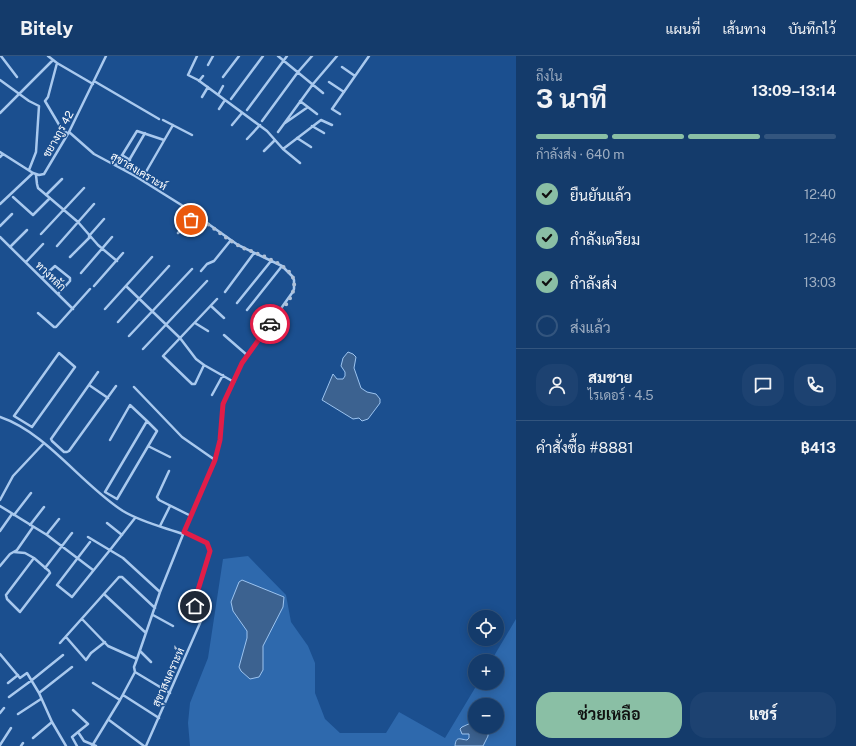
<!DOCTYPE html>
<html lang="th">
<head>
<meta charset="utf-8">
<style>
  body { margin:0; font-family:"Public Sans",Sarabun,sans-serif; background:#1d4271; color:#f1f3f6; height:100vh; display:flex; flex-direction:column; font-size:15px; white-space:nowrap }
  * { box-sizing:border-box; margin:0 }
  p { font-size:13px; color:#9dadc1 }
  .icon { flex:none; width:22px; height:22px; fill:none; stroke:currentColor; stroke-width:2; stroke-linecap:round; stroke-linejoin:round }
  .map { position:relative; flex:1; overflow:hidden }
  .drawer { display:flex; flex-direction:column; background:#143b6b; width:340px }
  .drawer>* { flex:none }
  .buttons { position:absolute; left:468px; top:554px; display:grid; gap:8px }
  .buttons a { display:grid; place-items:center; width:36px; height:36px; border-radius:50%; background:#143b6b; box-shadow:0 2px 10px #0003,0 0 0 1px #33557e; font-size:20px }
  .pin { position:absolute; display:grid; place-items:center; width:34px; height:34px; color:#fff; margin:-17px; border:2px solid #fff; border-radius:50%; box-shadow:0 1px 4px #0007 }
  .courier { position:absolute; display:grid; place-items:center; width:40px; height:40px; margin:-20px; border:3px solid #e11d48; border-radius:50%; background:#fff; color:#222; box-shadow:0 1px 5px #0007 }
  .overview em { font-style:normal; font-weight:700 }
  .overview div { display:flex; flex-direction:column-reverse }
  .overview { display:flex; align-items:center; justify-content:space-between; height:68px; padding:0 20px }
  h1 { font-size:26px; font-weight:700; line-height:30px }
  .bar { display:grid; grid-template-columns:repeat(4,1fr); gap:6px 4px; align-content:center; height:48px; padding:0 20px }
  .bar i { height:5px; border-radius:3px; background:#33557e }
  .bar .active { background:#8abfa5 }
  .bar p { grid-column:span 4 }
  .line { display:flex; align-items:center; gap:10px; padding:0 20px; border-top:1px solid #33557e }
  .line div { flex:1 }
  .round { display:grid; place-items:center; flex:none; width:42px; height:42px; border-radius:16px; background:#1d4271 }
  ol { padding:0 20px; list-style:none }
  li { display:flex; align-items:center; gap:12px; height:44px }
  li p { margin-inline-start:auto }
  li .icon { padding:4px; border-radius:50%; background:#8abfa5; color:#111; stroke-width:4 }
  li:last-child { color:#9dadc1 }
  li i { width:22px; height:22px; border:2px solid #33557e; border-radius:50% }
  .cta { display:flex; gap:8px; margin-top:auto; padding:8px 20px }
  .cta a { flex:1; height:46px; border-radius:16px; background:#8abfa5; color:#111; font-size:16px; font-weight:700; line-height:46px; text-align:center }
  .cta a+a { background:#1d4271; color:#f1f3f6 }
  header { display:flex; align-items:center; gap:24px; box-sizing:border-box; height:56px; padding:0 20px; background:#143b6b; border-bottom:1px solid #33557e }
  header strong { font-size:19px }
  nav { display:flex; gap:22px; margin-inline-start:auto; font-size:14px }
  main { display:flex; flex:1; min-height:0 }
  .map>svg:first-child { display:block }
  .green { fill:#2e69ad; fill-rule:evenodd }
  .water { fill:#3c6290; stroke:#9cc4f0 }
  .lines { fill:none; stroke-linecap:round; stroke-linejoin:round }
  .minor { stroke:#a9c9ee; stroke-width:2.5 }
  .done { stroke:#afc1d8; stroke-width:4; stroke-dasharray:0 7.2 }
  .route { stroke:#e11d48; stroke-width:5 }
  .labels { text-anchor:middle; stroke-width:3; stroke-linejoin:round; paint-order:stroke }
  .street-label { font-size:11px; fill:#fff; stroke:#1b4f8f }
</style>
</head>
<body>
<header>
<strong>Bitely</strong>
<nav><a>แผนที่</a><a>เส้นทาง</a><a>บันทึกไว้</a></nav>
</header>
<main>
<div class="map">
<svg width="516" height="690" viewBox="0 0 516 690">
  <rect width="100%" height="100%" fill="#1b4f8f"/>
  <path class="green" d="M248,500L286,539L291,566L308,590L315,607V637L325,663L340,677H386L399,656L445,682L478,627H497V605H491L516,563V690H190L188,667L190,647L208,602L223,503ZM475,649H497V671H475Z"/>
  <path class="water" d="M348,296L353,298L356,301L354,312L361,332L367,336L376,338L380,343V347L368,363L362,365L359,362L353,363L322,344L333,318L337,323H343L345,320V316L341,310L343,302Z
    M242,524L284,541L283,551L263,590V614L259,621L250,623L241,615L239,611L247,582V575L233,555L231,546L239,526Z
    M473,666H475V671H487L488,672V680L483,690H455C456,680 459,683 467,684L469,682V678H462L460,673L462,671Z"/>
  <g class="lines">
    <path class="minor" d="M1,0L17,21
      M48,0L57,7L48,41L45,45L61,72L68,78
      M197,0L188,19L198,24L267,75L283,93L300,107
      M278,0L323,37
      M57,7L93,28
      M208,9L213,0
      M342,11L355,20
      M223,21L239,0
      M0,24L29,45L39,50L36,96L29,114
      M94,25L159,63
      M199,25L203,20
      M329,26L344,36
      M218,39L223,30
      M202,41L208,31
      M231,43L263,0
      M300,45L317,58
      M219,53L225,44
      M247,54L287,0
      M0,57L53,4
      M340,58L332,53L369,0
      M163,64L192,79
      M262,65L298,16L312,0
      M285,67L308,51
      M232,69L242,57
      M312,70L324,77
      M69,76L94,98L135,120L183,150L238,189L282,210L292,220L294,224V233L292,237L242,307L223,348L220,384L215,404L184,476L160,536L137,603L134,611L135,616L170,637
      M278,76L313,28L337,0
      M297,82L311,91
      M247,83L260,69
      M283,93L321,64L332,69
      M264,95L275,84
      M0,96L33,117L39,119L44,118L69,76L106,0
      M122,99L130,104
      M0,101L3,98
      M116,109L137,75L164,84
      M124,113L145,77
      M36,119L37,128L38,132L78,166L98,189L117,205
      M143,121L173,69
      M46,139L62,123
      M13,141L33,159L50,142
      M0,148L33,117
      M0,170L12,158
      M178,177L196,159
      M41,178L84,132
      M89,180L104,163
      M0,181L73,253
      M57,190L94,148
      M10,191L27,174
      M70,201L90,181
      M26,206L43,188
      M201,215L207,208L214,205L231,184
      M81,217L112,181
      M42,222L55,210L70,222V225L58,238
      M94,230L123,197
      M126,230L180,282L196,303L204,309L234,326
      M225,236L254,197
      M237,247L271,205
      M211,250L224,262
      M105,253L152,201
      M247,254L282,210
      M38,257L54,271H56L90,233
      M118,266L169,210
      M195,267L208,275
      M224,279L247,299
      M129,280L192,213
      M143,293L207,225
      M59,297L75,311L32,371L14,360Z
      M204,309L195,328H192L163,300L217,243
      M98,316L51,383L52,385L64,396H67L69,395L116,330
      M89,329L108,342
      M134,331L182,381L215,404
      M212,339L223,319
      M0,361C47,377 81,428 123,455C141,466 163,471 183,478
      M147,365L157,375L117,443L105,436Z
      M110,384L130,349L147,365
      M148,390L170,401
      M169,415L157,441L159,444L191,460
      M0,444L13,420L44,387
      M0,450L47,479L93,514
      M14,459L31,437
      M107,467L122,479
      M30,469L44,451
      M160,470L170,450
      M0,475L12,458
      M47,478L59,463
      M88,481L123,502L160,536
      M90,486L57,529L72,541L110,494L135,462
      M14,496L25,497L34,502
      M34,502L49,515L50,517L20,556L7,543L6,539Z
      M0,510L10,498L17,494L33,471
      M45,512L72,477
      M104,538L146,577
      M153,559L173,570
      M82,563L108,590L137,603
      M66,581L86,604L91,597L105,586
      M60,587L119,521H122L155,552
      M140,595L151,606
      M0,598L20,622L27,617L39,637L52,666L66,690
      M8,627L18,619
      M93,627L120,644
      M39,637L72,611
      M123,639L159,662
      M9,641L32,624L63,599
      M73,654L88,668L78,676L84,685L96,690
      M0,657L4,652
      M18,658L41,643
      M109,664L144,690
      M33,682L52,666
      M0,689L11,672
      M21,690L23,687
      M77,690L72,681L78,676
      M92,690L120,644L135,616
      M146,690L204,558L202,554L194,548L210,495L207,487L184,476"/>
  </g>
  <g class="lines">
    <path class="done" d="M191,164L196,160C210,169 224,181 239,190C253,197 293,208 294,226C296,241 279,257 270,268"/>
    <path class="route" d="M195,550L198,534L210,495L207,487L184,476L215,404L220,384L223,348L242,307L270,268"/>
  </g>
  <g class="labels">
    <g class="street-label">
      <text transform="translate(58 78) rotate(-61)" y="4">ชยางกูร 42</text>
      <text transform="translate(139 115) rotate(31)" y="4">สุขาสงเคราะห์</text>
      <text transform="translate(51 220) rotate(44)" y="4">ทางหลัก</text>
      <text transform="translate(168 621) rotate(-66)" y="4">สุขาสงเคราะห์</text>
    </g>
  </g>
</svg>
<div class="buttons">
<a><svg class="icon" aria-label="locate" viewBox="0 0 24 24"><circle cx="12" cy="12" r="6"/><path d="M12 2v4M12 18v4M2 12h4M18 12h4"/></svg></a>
<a>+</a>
<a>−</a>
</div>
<div class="pin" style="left:191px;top:164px;background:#ea580c"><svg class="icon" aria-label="bag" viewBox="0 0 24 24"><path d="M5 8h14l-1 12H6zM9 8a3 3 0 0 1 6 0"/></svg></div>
<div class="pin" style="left:195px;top:550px;background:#1f2937"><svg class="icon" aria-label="home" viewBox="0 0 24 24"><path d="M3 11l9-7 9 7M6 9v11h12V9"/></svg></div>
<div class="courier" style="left:270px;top:268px"><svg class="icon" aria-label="car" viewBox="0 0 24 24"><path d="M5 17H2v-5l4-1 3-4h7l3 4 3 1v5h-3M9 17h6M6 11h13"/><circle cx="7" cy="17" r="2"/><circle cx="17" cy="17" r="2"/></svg></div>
</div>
<section class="drawer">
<div class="overview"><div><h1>3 นาที</h1><p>ถึงใน</p></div><em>13:09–13:14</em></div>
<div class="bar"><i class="active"></i><i class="active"></i><i class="active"></i><i></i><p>กำลังส่ง · 640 m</p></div>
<ol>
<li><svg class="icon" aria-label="check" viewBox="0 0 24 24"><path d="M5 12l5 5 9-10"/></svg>ยืนยันแล้ว<p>12:40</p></li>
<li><svg class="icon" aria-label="check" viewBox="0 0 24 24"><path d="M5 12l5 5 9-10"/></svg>กำลังเตรียม<p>12:46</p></li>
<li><svg class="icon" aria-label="check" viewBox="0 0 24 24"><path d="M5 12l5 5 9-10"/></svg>กำลังส่ง<p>13:03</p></li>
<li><i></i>ส่งแล้ว</li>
</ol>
<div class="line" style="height:72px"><a class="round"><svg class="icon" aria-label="person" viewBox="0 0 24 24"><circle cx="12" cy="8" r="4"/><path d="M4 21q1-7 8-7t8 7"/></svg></a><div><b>สมชาย</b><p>ไรเดอร์ · 4.5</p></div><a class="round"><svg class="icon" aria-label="chat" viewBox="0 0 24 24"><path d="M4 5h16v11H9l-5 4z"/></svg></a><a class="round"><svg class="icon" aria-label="phone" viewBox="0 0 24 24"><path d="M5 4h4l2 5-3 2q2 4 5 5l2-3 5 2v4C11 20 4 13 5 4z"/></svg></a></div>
<div class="line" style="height:52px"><div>คำสั่งซื้อ #8881</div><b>฿413</b></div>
<div class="cta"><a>ช่วยเหลือ</a><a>แชร์</a></div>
</section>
</main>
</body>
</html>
